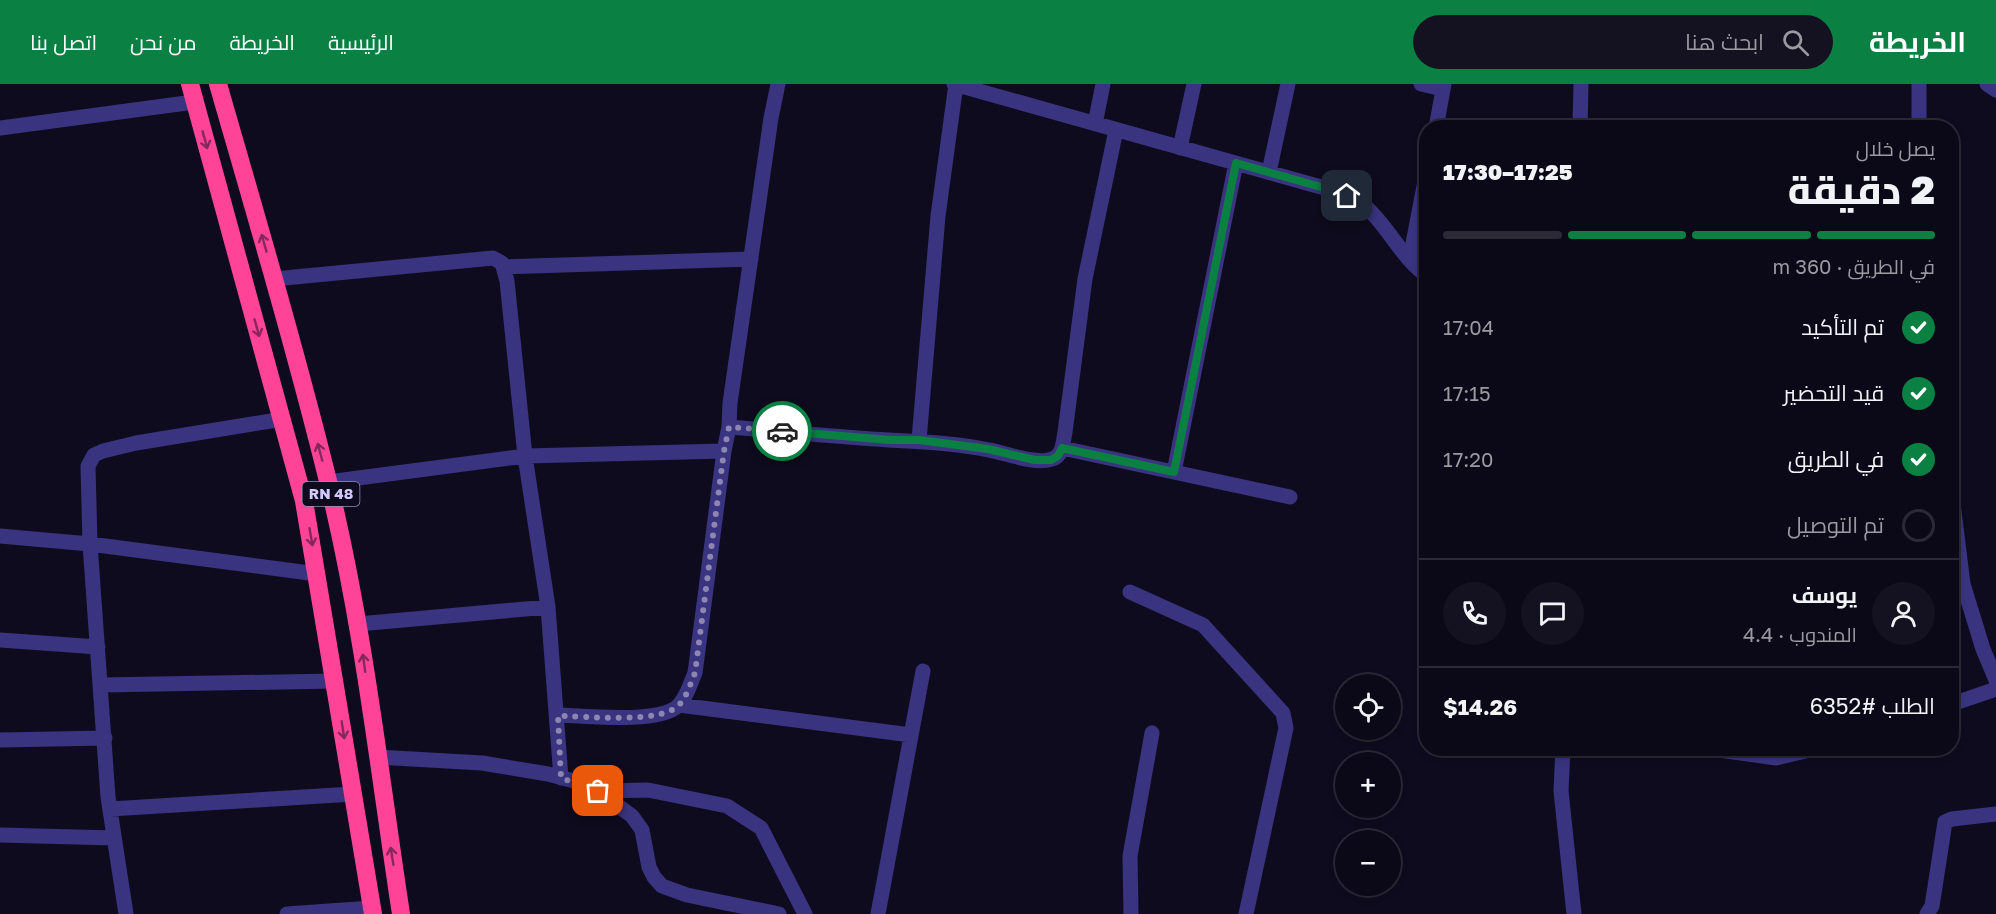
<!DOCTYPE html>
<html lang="ar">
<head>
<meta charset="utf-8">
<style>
  body { margin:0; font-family:"Golos Text",Cairo,sans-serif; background:#141120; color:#f1f3f6; direction:rtl; height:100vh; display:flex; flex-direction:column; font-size:22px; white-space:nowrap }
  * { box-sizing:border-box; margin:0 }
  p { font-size:20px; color:#9a9aa1 }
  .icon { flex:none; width:33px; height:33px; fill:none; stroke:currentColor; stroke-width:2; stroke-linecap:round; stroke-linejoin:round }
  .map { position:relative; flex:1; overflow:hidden; direction:ltr }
  .side { position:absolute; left:1419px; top:36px; width:540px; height:636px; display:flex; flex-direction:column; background:#0b0817; border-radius:24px; box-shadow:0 3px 9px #0003,0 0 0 2px #2b2936; direction:rtl }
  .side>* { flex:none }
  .tools { position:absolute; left:1335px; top:590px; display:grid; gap:12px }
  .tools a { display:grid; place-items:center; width:66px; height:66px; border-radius:50%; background:#0b0817; box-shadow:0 3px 9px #0003,0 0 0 2px #2b2936; font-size:30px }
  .pin { position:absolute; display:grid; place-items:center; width:51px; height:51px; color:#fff; margin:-26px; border-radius:12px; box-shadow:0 3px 9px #0006 }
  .courier { position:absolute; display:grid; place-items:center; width:60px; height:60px; margin:-30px; border:4px solid #0b8043; border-radius:50%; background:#fff; color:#222; box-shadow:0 2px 8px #0007 }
  .head em { font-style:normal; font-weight:800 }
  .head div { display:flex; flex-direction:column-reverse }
  .head { display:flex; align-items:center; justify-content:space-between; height:102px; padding:0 24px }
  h1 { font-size:39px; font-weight:800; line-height:45px }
  .bar { display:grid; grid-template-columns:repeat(4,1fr); gap:9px 6px; align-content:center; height:72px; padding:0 24px }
  .bar i { height:8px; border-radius:4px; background:#2b2936 }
  .bar .active { background:#0b8043 }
  .bar p { grid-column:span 4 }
  .line { display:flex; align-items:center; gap:15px; padding:0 24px; border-top:2px solid #2b2936 }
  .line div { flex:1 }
  .round { display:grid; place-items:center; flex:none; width:63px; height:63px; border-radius:32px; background:#141120 }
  ol { padding:0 24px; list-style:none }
  li { display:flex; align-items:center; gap:18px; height:66px }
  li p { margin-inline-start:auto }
  li .icon { padding:6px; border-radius:50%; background:#0b8043; color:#fff; stroke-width:4 }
  li:last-child { color:#9a9aa1 }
  li i { width:33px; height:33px; border:3px solid #2b2936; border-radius:50% }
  header { display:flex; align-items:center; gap:36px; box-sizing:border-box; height:84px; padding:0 30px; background:#0b8043; color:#fff }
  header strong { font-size:28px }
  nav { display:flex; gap:33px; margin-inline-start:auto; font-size:21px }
  .search { width:420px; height:54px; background:#141120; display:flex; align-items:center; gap:15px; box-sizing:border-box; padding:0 21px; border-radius:33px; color:#9a9aa1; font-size:22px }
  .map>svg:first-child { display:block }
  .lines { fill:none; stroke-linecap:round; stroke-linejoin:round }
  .minor { stroke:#3a3480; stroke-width:15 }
  .highway { stroke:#ff4497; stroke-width:18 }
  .oneway { stroke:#87285b }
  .done { stroke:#8d86b1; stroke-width:6; stroke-dasharray:0 10.8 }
  .route { stroke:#0b8043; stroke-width:8 }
  .labels { text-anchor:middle; stroke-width:5; stroke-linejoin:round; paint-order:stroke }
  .shield { fill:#0f0b1f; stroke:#9790bc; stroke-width:1.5 }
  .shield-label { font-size:15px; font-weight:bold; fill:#d1c9ff }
</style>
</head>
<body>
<header>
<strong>الخريطة</strong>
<div class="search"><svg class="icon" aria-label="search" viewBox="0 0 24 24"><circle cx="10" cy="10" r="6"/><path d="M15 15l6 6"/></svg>ابحث هنا</div>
<nav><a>الرئيسية</a><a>الخريطة</a><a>من نحن</a><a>اتصل بنا</a></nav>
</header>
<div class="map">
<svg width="1996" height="830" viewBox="0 0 1996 830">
  <rect width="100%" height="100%" fill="#0f0b1f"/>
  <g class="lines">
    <path class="minor" d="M954,0L1321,103C1336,108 1355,113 1367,124C1389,144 1402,174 1426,191
      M1421,0L1443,5
      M1987,0L1996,6
      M1095,40L1103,0
      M0,44L194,18
      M1436,44L1444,0
      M1580,44L1581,0
      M1919,44V0
      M1180,64L1194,0
      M1269,88L1288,0
      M1410,175L1426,92
      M503,183L751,175
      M274,195L493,174L502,179L507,197L525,372L548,523L561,694
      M729,343C782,347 836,353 889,356C923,358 956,359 989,366C1006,369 1036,381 1052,375C1063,372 1063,358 1065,348L1085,195L1116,46
      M919,356L938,132L956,0
      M1062,364L1290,413
      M1174,388L1236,79
      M328,398L525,372L724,367
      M1952,411L1963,500L1983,565L1996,596
      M0,452L90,460L317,490
      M1130,508L1203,541L1283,629L1286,644L1246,830
      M358,540L548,523
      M0,556L98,563
      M101,601L335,597
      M1952,620L1996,605
      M679,621L911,651
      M558,631C585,632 658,640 678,622C687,613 690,600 695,589L724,367L729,343L730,319L771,34L778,0
      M0,656L105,654
      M1563,664L1561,707L1574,830
      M1705,664L1776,674L1818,664
      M377,673L482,679L548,690L574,697L598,707L632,732L642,746L649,783L654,793L662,802L687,811L779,830
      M598,707L648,706L727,722L761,744L805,830
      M110,725L353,710
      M0,751L114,754
      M126,830L108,713L90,460L88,382L94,371L103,367L136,359L283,335
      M287,830L372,824
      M878,830L923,587
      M1131,830L1130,772L1152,649
      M1927,830L1932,822L1945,738L1952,735L1996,730"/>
    <path class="highway" d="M190,0L304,417L373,830
      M218,0C256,132 295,264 328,397C363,539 379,686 401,830"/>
  </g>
  <defs><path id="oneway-shaft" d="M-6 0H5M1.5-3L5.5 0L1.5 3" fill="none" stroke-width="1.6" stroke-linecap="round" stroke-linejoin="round" transform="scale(1.5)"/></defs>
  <g class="oneway">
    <use href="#oneway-shaft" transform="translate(205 56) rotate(74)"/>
    <use href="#oneway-shaft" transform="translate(264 159) rotate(-106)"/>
    <use href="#oneway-shaft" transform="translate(257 244) rotate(74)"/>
    <use href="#oneway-shaft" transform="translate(320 368) rotate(-105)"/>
    <use href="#oneway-shaft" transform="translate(311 453) rotate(80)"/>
    <use href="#oneway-shaft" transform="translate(364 579) rotate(-98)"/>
    <use href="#oneway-shaft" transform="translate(343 646) rotate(81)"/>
    <use href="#oneway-shaft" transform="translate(392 772) rotate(-99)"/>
  </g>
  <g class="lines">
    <path class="done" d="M598,707L561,694L558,632C585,632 658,640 678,622C687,613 690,600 695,589L724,367L729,343L782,347"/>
    <path class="route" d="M782,347L890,356H919L988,365L1035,376H1051L1058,372L1062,364L1174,388L1236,79L1321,103L1347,112"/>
  </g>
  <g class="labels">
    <rect class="shield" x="302.5" y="398" width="57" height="24" rx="4.5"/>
    <g class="shield-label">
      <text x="331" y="415">RN 48</text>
    </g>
  </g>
</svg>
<div class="tools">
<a><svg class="icon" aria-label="locate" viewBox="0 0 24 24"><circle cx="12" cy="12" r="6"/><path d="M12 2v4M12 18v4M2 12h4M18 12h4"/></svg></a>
<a>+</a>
<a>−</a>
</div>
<div class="pin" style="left:598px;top:707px;background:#ea580c"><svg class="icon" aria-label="bag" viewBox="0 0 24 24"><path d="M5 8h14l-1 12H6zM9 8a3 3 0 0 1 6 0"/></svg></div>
<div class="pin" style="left:1347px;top:112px;background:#1f2937"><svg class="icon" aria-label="home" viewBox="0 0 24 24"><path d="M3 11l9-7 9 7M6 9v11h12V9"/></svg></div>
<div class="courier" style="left:782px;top:347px"><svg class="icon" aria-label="car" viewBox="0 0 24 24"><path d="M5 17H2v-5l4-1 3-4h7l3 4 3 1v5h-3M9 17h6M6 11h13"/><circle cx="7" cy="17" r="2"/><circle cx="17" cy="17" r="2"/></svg></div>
<section class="side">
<div class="head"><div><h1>2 دقيقة</h1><p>يصل خلال</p></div><em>17:25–17:30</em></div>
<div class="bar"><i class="active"></i><i class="active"></i><i class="active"></i><i></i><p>في الطريق · 360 m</p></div>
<ol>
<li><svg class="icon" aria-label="check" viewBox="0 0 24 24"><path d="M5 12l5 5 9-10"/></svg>تم التأكيد<p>17:04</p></li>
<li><svg class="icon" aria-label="check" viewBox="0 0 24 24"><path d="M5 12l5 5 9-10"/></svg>قيد التحضير<p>17:15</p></li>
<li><svg class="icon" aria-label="check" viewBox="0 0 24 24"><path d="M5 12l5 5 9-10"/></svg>في الطريق<p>17:20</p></li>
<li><i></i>تم التوصيل</li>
</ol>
<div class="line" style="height:108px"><a class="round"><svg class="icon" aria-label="person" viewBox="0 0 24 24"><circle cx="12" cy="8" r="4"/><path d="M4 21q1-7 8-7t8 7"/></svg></a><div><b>يوسف</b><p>المندوب · 4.4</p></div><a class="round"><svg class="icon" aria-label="chat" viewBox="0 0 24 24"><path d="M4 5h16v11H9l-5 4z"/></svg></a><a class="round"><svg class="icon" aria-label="phone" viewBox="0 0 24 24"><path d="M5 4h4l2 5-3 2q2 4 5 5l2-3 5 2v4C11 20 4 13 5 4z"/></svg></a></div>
<div class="line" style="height:78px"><div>الطلب #6352</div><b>$14.26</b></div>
</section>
</div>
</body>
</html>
